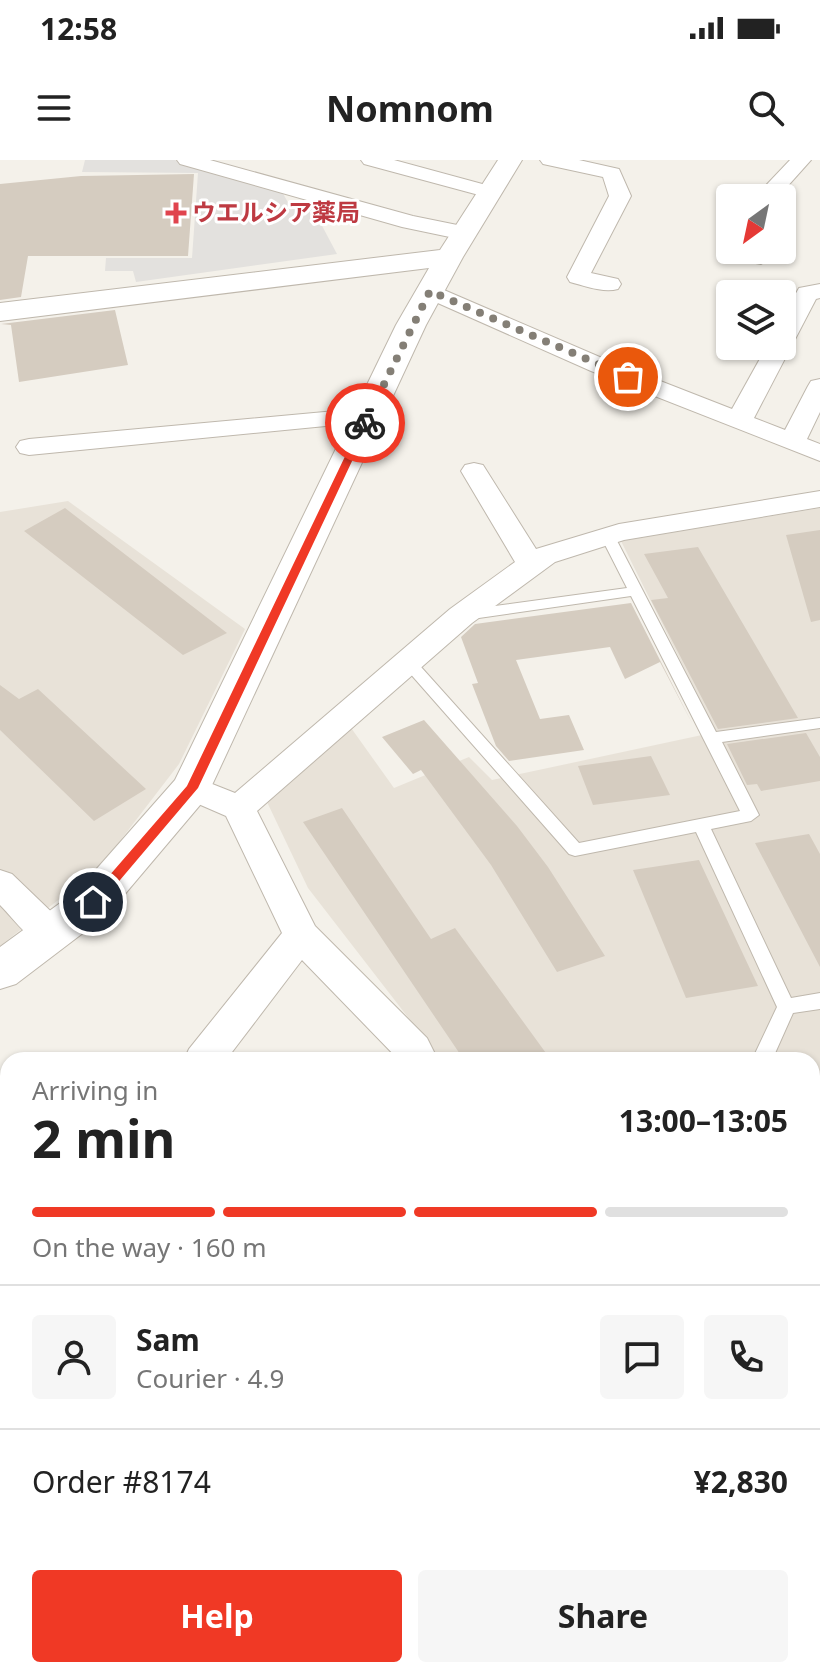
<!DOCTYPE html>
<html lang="en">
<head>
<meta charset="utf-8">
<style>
  body { margin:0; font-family:"Noto Sans","Noto Sans JP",sans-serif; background:#f6f6f6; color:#222; height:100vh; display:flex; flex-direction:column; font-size:30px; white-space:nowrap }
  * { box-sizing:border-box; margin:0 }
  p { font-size:26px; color:#767676 }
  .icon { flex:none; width:44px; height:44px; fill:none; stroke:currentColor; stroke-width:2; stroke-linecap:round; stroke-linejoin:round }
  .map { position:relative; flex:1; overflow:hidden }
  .side { position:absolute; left:0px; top:892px; width:820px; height:626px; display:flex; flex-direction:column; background:#fff; border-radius:24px 24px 0 0; box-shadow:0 2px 6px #0004 }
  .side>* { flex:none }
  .needle { width:52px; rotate:213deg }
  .fabs { position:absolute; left:716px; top:24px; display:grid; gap:16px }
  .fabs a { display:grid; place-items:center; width:80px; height:80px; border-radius:8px; background:#fff; box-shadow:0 2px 6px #0004; font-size:40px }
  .pin { position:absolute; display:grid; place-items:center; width:68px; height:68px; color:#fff; margin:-34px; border:4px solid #fff; border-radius:50%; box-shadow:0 2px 8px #0007 }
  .courier { position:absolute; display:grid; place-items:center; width:80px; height:80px; margin:-40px; border:6px solid #f03925; border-radius:50%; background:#fff; color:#222; box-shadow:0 2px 10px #0007 }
  .head em { font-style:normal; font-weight:700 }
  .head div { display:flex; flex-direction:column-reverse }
  .head { display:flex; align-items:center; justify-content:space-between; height:136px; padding:0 32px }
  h1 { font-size:52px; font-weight:700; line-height:60px }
  .bar { display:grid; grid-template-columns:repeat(4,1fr); gap:12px 8px; align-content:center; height:96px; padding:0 32px }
  .bar i { height:10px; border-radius:6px; background:#e0e0e0 }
  .bar .current { background:#f03925 }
  .bar p { grid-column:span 4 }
  .line { display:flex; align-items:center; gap:20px; padding:0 32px; border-top:2px solid #e0e0e0 }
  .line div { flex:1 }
  .round { display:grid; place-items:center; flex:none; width:84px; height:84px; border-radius:8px; background:#f6f6f6 }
  .primary-button { display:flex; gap:16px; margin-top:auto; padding:16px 32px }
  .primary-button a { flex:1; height:92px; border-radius:8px; background:#f03925; color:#fff; font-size:32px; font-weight:700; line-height:92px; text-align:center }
  .primary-button a+a { background:#f6f6f6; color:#222 }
  .status { display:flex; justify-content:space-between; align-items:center; height:56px; padding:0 40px; background:#fff; direction:ltr }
  .status svg { height:22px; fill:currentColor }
  header { display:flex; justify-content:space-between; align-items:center; height:104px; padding:0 32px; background:#fff; font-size:36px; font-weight:700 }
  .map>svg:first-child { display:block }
  .residential { fill:#e8e2d8 }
  .green { fill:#d3e6b5 }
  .parking { fill:#e3e1de }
  .building { fill:#d5ccc0 }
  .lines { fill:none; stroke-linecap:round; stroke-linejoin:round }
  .service-casing { stroke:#bfb8ad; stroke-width:2 }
  .minor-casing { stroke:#bfb8ad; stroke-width:2 }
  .tertiary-casing { stroke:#bfb8ad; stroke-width:2 }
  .path { stroke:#c1b39f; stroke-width:6; stroke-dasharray:5 5; stroke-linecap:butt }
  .service { fill:#fff; fill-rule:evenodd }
  .minor { fill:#fff; fill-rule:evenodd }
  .tertiary { fill:#fff; fill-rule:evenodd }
  .rail-far1 { stroke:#989898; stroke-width:6; stroke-dasharray:10 10; stroke-linecap:butt }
  .rail { stroke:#989898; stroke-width:8; stroke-dasharray:13 13; stroke-linecap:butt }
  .route { fill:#f03925 }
  .done { stroke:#847f76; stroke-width:8; stroke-dasharray:0 14.4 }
  .health-dot { fill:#e0444e; stroke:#fff; stroke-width:3 }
  .labels { text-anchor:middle; stroke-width:6; stroke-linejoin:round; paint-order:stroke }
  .far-health-label { font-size:24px; font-weight:bold; fill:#be3a42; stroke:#fff; text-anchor:start }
</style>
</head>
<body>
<div class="status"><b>12:58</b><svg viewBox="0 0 49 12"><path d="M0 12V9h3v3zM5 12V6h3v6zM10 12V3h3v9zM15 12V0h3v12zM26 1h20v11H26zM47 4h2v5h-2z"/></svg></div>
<header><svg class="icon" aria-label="menu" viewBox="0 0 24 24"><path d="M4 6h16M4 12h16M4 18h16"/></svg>Nomnom<svg class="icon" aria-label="search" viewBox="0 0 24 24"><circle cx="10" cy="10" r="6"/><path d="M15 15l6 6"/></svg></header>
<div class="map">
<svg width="820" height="1517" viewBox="0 0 820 1517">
  <rect width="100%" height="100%" fill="#f4f1ea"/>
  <path class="residential" d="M68,341L245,469L179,604L100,707L0,786V352Z
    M820,348V1155L812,1151V900H441L308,728L267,642L349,565L394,628L469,597L492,620L716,572L621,381Z"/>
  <path class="green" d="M0,1055L8,1066V1413L0,1419Z
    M8,1447V1510H163L159,1517H0V1453Z"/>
  <path class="parking" d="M85,0H175L281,30L290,46L310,43L318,51H331L336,60L320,62L337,94L136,122L133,111H105L106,98H192L198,13L82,12Z
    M812,1194L820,1198V1289L812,1285Z"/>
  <path class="building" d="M194,14L188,96H28L21,137L0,140V24L81,16Z
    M115,150L128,205L19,222L11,165L1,164Z
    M65,348L227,473L183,495L24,371Z
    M820,370V460L811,462L786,375Z
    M698,387L798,558L718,569L651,440L668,438L644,394Z
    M631,443L693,565L660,502L625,519L610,487L516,500L540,559L569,555L584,590L509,601L496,586L472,524L478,523L461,477L475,464Z
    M0,525L19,539L38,529L146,629L94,661L0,570Z
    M424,560L517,666L548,707L605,796L557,812L491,705L421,610L413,614L382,577Z
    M806,573L820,597V621L761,631L757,624L747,625L727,584Z
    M651,596L670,635L593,645L578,606Z
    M342,648L431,779L455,768L551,900H464L303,662Z
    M809,674L820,694V807L755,683Z
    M699,700L758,826L686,838L633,710Z"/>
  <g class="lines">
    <defs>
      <path id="service" d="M607,371L614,375L716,572L820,558V568L722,582L759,655L751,661L711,669L791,838L820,833V849L793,853L772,900H752L777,847L696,672L575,696L569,694L400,502L408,497L413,498L579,683L740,651L631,436L465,460L458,455L465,450L627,428L600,375Z"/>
      <path id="minor" d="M177,0H210L413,56L472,68L475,73L464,80L402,67L180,4Z
        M361,0H394L497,28L500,32L490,38L364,4Z
        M540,0H579L619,9L631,36L591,113L618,119L621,124L618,129C603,133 585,126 570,122L567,117L609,36L603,17L543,4Z
        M790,0H811L777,38H754Z
        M730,81V90L769,92L772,97L761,104L720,96L717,91L722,83Z
        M430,124L609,201L732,249L767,186H782V158L799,128L820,124V138L816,139L754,258L785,270L808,226L811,221L820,219V252L807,279L820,284V301L591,211L422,136L418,131L422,126Z
        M368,248L377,251L381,256L377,261L29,295L20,293L16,287L20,281L29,279Z
        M474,303L483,305L536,389L619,364L820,331V347L624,380L555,402L472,463L257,651L315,766L427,878L438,900H399L302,800L226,900H184L189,889L282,773L226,656L180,636L175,628L180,620L192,616L235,633L450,449L515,402L461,311L465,305Z
        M0,710L12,714L65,765L70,775L65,785C36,794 19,764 0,745Z
        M812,1149L820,1152V1195L812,1192Z
        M171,1510H223L220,1517H168Z
        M721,1510H783L786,1517H724Z"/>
      <path id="tertiary" d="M498,0H522L463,97L426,165L206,638L108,754L16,824L0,829V787L78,730L175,620L396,165L429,108L0,161V143L440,90Z
        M0,918L8,921V964L0,961Z
        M812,1315L820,1318V1377L812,1374Z"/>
    </defs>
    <use href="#service" class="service-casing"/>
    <use href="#minor" class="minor-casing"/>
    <use href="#tertiary" class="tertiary-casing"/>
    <path class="path" d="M0,1045L8,1049
      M812,1486L820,1490"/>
    <use href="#service" class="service"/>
    <use href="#minor" class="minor"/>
    <use href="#tertiary" class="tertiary"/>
    <path class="rail-far1" d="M0,982L8,986"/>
    <path class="rail" d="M0,1007L8,1011
      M812,1393L820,1397
      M812,1427L820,1431"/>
  </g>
  <path class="route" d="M362,261L370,263L198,628L98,746H89V739L187,626Z"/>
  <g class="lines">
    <path class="done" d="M365,263L430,131L628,217"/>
  </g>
  <path class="health-dot" d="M172 41h8v8h8v8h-8v8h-8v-8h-8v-8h8z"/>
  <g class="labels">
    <g class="far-health-label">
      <text x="192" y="61">ウエルシア薬局</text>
    </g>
  </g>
</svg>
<div class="fabs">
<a><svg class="needle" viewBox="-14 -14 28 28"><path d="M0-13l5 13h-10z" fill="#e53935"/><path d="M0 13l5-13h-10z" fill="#767676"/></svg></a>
<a><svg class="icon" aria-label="layers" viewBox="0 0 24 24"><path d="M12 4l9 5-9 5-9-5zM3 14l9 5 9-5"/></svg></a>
</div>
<div class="pin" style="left:628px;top:217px;background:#ea580c"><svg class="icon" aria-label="bag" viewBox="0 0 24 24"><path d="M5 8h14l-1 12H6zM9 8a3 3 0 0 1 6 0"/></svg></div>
<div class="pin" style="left:93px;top:742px;background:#1f2937"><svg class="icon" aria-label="home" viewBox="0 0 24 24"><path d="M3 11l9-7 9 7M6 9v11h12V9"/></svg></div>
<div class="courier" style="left:365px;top:263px"><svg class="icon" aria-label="bike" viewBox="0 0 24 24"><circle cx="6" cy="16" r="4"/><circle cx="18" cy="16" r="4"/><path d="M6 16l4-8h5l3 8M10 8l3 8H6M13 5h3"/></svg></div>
<section class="side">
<div class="head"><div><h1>2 min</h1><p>Arriving in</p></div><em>13:00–13:05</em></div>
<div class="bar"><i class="current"></i><i class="current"></i><i class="current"></i><i></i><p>On the way · 160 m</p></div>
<div class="line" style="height:144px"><a class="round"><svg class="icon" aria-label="person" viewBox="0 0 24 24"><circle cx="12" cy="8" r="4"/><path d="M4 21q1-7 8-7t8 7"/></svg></a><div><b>Sam</b><p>Courier · 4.9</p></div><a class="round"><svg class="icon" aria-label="chat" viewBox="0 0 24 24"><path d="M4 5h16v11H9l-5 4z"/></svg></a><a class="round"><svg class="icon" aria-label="phone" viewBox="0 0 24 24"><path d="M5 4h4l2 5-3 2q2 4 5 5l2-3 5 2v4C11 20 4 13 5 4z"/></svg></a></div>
<div class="line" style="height:104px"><div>Order #8174</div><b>¥2,830</b></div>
<div class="primary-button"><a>Help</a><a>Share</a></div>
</section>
</div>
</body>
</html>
